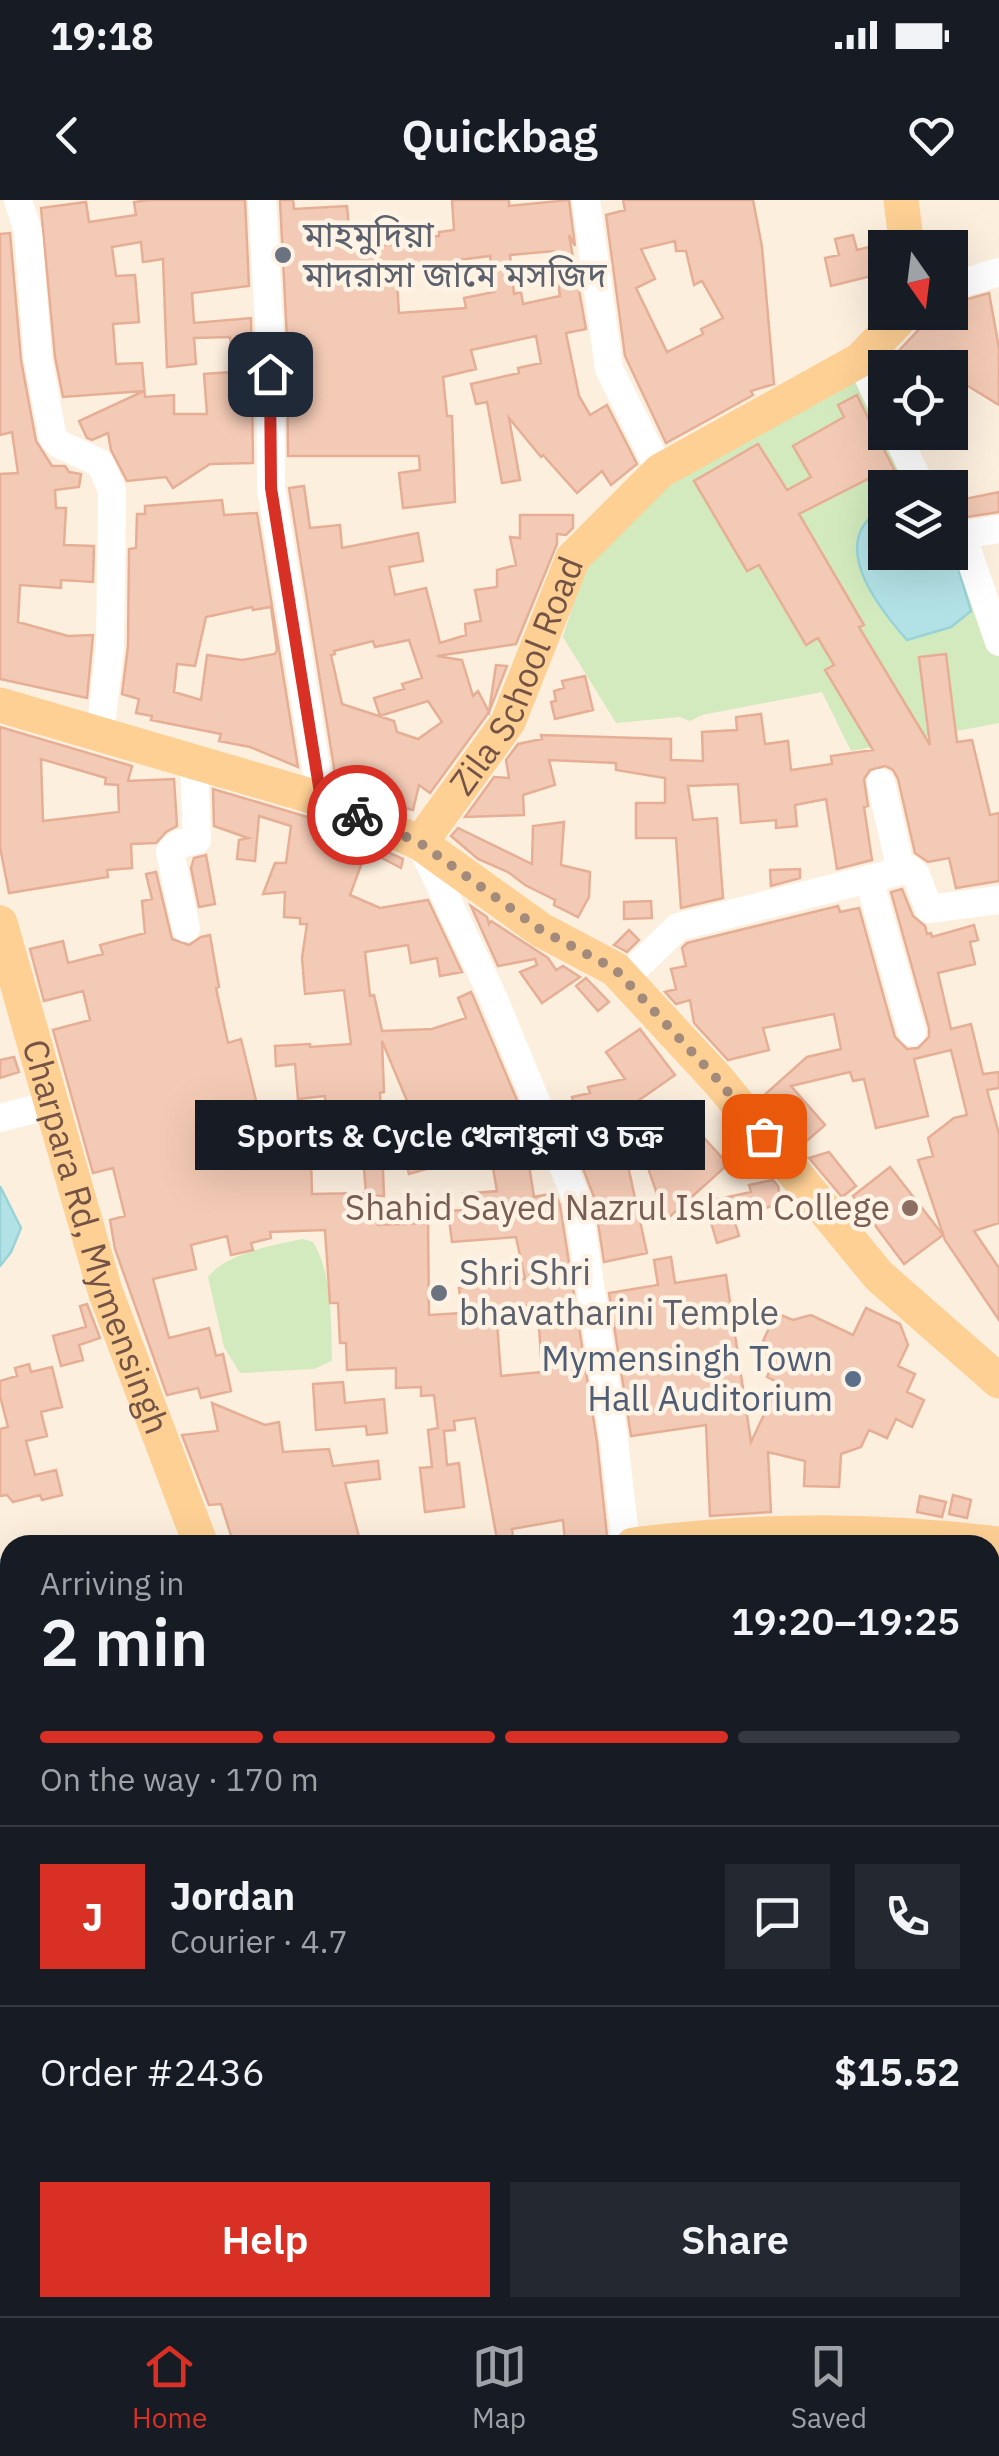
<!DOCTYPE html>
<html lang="en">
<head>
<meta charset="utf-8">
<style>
  body { margin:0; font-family:"IBM Plex Sans","Noto Sans Bengali",sans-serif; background:#242831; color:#f1f3f6; height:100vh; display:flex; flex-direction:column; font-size:38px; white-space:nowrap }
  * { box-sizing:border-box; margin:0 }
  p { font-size:32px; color:#9ea1a6 }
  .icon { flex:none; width:55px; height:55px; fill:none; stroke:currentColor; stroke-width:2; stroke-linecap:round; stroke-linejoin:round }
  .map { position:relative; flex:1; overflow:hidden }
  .sheet { position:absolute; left:0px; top:1335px; width:1000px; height:782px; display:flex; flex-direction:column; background:#171b24; border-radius:30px 30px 0 0; box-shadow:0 10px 40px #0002 }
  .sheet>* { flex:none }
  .needle { width:65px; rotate:166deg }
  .buttons { position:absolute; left:868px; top:30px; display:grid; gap:20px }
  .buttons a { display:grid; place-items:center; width:100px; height:100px; border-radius:0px; background:#171b24; box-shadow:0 10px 40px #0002; font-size:50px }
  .pin { position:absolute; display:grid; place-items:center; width:85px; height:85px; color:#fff; margin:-42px; border-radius:20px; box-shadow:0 5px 15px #0006 }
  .courier { position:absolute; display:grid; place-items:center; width:100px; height:100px; margin:-50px; border:8px solid #d93025; border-radius:50%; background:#fff; color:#222; box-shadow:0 2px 12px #0007 }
  .bubble { position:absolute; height:70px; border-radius:0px; background:#171b24; box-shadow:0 10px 40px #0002; font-size:32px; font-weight:600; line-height:70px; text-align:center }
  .overview em { font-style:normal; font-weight:600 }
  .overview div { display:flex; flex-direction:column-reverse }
  .overview { display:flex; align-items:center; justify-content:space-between; height:170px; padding:0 40px }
  h1 { font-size:65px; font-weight:600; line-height:75px }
  .bar { display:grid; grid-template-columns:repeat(4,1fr); gap:15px 10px; align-content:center; height:120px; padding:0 40px }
  .bar i { height:12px; border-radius:8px; background:#363941 }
  .bar .current { background:#d93025 }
  .bar p { grid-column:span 4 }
  .line { display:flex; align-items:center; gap:25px; padding:0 40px; border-top:2px solid #363941 }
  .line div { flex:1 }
  .round { display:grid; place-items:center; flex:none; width:105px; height:105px; border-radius:0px; background:#242831 }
  .action { display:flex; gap:20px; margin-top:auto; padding:20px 40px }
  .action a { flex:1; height:115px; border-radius:0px; background:#d93025; color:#fff; font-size:40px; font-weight:600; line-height:115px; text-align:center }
  .action a+a { background:#242831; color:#f1f3f6 }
  .status { display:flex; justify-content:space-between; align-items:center; height:70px; padding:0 50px; background:#171b24; direction:ltr }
  .status svg { height:28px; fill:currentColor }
  header { display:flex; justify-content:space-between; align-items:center; height:130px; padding:0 40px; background:#171b24; font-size:45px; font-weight:600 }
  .menu { display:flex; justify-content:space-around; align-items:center; height:140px; border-top:2px solid #363941; background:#171b24; font-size:28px; color:#9ea1a6 }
  .menu a { display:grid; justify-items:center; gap:5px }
  .menu .current { color:#d93025 }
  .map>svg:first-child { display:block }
  .green { fill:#d2eabd }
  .water { fill:#b3e2e6; stroke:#99d3d8; stroke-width:2.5 }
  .building { fill:#f3cab5; stroke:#e6af95; stroke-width:2.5; fill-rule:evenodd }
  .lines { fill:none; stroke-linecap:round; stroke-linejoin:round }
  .minor { stroke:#fff; stroke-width:28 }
  .major { stroke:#fed094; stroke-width:35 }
  .done { stroke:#a38a7b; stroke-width:10; stroke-dasharray:0 18 }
  .route { stroke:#d93025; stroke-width:12 }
  .worship-dot { fill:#6b7280; stroke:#fff3e5; stroke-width:4 }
  .education-dot { fill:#8d6e63; stroke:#fff3e5; stroke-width:4 }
  .service-dot { fill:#5c6f8a; stroke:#fff3e5; stroke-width:4 }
  .labels { text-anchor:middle; stroke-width:9; stroke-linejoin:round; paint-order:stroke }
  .worship-label { font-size:35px; fill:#5b616d; stroke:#fff3e5; text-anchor:start }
  .street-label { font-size:35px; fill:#735346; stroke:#fff3e5 }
  .education-label { font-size:35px; fill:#785e54; stroke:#fff3e5; text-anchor:end }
  .service-label { font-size:35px; fill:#4e5e75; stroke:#fff3e5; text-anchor:end }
</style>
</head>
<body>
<div class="status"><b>19:18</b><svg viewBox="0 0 49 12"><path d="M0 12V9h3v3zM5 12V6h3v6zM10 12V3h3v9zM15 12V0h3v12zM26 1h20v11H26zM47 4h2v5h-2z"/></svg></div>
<header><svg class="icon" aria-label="back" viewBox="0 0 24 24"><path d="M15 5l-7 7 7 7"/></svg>Quickbag<svg class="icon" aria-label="heart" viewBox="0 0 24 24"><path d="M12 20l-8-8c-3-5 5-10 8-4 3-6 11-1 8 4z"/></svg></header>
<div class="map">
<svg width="999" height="2116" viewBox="0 0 999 2116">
  <rect width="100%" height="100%" fill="#fdefde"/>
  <path class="green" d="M858,167L916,287L885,288V352H950V334L999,454V523L851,551L822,492L702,515L690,521L680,517L616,523L563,437L588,357L679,270Z
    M303,1039L313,1042C333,1074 331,1124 332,1161L314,1169L240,1173L224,1147L208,1077C227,1053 273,1045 303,1039Z"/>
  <path class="water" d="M885,307V352L949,353L957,365L971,411L951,427L907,440C876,405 825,339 885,307Z
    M0,986L21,1028L11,1052L0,1066Z
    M0,1360L10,1364V1437L0,1441Z
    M10,2044V2108H80L83,2116H0V2048Z
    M770,2108H937L941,2116H773Z"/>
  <path class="building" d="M149,0H245L249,86L192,93L194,123L251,118L253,263L210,264L173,288L166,277L127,281L111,250L108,233L92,240L87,238L79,221L144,191L63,197L55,157L41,8L86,2L89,22L136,15L134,2ZM141,42L143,62L163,59L167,167L196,164L194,138L230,137L233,172L204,174L207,214H174V195L145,197L142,163L116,164L113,124L139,122L135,75L116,76L112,47Z
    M280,0H293L294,9L347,6L351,50L411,42V39L439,36V32L454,30L452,0H509V6L569,0L575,46L569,35L586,129L566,133L579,196L590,215L607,205L637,264L611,285L602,271L577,293L543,255L541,257L509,218L520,280L502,283L487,202L476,204L471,184L519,173L518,168L541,163L536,136L471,150L476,169L443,177L447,216H452L455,302L403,308L399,273L420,270L419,256H288L287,139ZM554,51L560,96L523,104L521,92L514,94L510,55ZM490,56L494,92L464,98L466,108L399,113L396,68Z
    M623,0H753L762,47L774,184L751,191L753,195L666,243L625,156L606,15L625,10ZM675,41L676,51H686L694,85L702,81L723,118L701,129L703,134L667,152L636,88L655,79L641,49Z
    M10,33L21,160L36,241L52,266H65L69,272L81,274L79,287L55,290L56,308H66L64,345L94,346L93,382L61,380V388L20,385L18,422L68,436L93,435L87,498L0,479V274L18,273L12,232L0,235V34Z
    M853,35L857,50L877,45L883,73L831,86L825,58L839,55L835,39Z
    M989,93L999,148V205L950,175V168H883L921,127L928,112H950V104Z
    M857,195L869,220L878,228L879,240L896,273L876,284L872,277L799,314L864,425L859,427L930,545L919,457L946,454L957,542L972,540L990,615L999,613V681L956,688L949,658L928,662L915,653L898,579L893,570L885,566L870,570L864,579L868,606L864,607L872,660L837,669L826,599L795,605L797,626L776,628V620L741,623L738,584L688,586L693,620L717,618L723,698L681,708L676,638H636V603H665V578L616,570V563L549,560L555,585L523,595L524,615L465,617L494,577L509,578L506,560L518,544L542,539L541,535L671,539V560L703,561L702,532L737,530L736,517L761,514L765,544L788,541L791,570L832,564L831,556L873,550L825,470L834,465L818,438L806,445L759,365L747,371L694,281L758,244L787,290L811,277L793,246L844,217L838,205Z
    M304,286L310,328L340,325L342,348L418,333L423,361L389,367L395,395L426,388L440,443L466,435L465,424L481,421L475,390L497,387V370L516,365L510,337L520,338V315H573V328L566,335L557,334V344L516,444L437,456L462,460L473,496L478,491L489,512L496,465L507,466L489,512L430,593L419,585L413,610L391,605L336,580L289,288ZM409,440L422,478L402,484L404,489L374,498L380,516L428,501L442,522L418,539L397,532L394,521L342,504L331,455L335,454L334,451L373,441L375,447Z
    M999,292V312L967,317L950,309V302Z
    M222,300L224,315L257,313L298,567L250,547L219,541L221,534L151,520L152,516L136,513L139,499L122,494L128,446L129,349L136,348L137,314H145V306ZM252,407L253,410L271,407L277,450L275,454L242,460L207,455L201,500L174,492L177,464L195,466L206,417Z
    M585,476L593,510L555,519L551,502L556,501L554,491L564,488L562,481Z
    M0,527L132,566L128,581L174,579L177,626L166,632L156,643L131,644L132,668L107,670L108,677L9,693L0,647ZM41,559L106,578L105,584L118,585L119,612L43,621Z
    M213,589L314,619L352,636L346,649L364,657L350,695L380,708L428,700L462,772L440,776L437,758L411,763L408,745L365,752L370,796L374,795L382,831L432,829L466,818L458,798L471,792L473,796L530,931L524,933L534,997L555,993L560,1005L597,1242L607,1336L565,1341L563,1320L512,1329L514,1345H498L475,1218L454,1221L455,1230L444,1231L447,1265L459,1263L464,1307L425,1312L420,1268L432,1267L428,1230L438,1228L434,1195L421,1196V1187L396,1188V1168L347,1170L346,1143H340L338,1103H330L325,1030L270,1032L271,1038L251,1043L253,1050L231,1055L227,1036L191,1045L196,1069L153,1079L169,1138L209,1128L216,1156L223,1154L231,1191L201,1198L198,1188L167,1195L115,1049L110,1020L125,1016L113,968L93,973L53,830L90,820L83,791L44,801L30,749L63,741L68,763L103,754L100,745L145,733L142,701L152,699L146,674L156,672L172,739L189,745L201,737L210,735L219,787L216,788L228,843L241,839L272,966L284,964L279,903L297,902L298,935H318V957H311L312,994L366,993L362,945L326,946L325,896L298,899L295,864L276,866L275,846L310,844V847L351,844L344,790L305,794L302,758L307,724H300V718L284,717L285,692L263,694L275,663H286L291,626L259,616L255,661L237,659L239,640L248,638L214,626ZM382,841L420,932L400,937L409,974L490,951L497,991L463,994L464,1010L448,1011L452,1042L516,1037L525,1079L459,1088L462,1113L429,1115L428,1023L378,1025L377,996H384L380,893L384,892ZM531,1105L532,1112L538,1111L542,1172L501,1176L496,1110Z
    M564,622L561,665L590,672L589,697L578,717L554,705L555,700L525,685L508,672L478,659L451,636L458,628L532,664L533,626Z
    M379,648L403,659L401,668L376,655Z
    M206,655L215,704L199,707L191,668L194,658Z
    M800,669V678L771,686L770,670Z
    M902,689L913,716L925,726L927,734L931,733L932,737L974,725L978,740L970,742L975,764L938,773L951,829L971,824L983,874L999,872V888L987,890L999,934V1023L974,1031L999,1068V1120L945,1040L918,960L933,956L928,938L954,918L967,915L951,850L914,859L928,916L876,928L864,879L853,881L850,872L791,886L825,925L800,947L761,898L807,857L841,849L834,814L763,828L769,850L728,860L694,823L690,800L676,804L665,792L676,789L671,769L686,766L682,748L687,743L838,706L840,712L859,708L895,837L907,849L918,848L929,837V828L891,692Z
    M651,701L652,718L624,719V702Z
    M471,706L487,717L489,724L491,721L548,758L556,770L563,766L580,777L542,803L520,772L537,765L535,759L498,766Z
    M629,730L639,740L627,752L614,745Z
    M586,778L609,802L598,811L576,786Z
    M640,829L675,875L625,910L632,940L623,943L647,1053L604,1062L594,997L577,953L585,951L572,897L590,893L588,887L625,879L606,852Z
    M14,857L19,872L0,878V860Z
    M696,929L725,961V967L666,1020L648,968Z
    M829,952L856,986L842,997L809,958Z
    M890,967L943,1035L904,1064L853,996Z
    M773,980L778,986L781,1004L733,1016L739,1036L717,1043L705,1002L751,992L749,985Z
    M671,1057L675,1083L726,1075L751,1242L779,1183L767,1177L775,1159L766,1155L771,1144L763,1141L776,1113L793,1120L811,1115L853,1135L866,1108L900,1124L908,1145L898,1166L915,1174L907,1192L924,1200L912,1227L896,1219L887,1238L869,1230L861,1247L841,1254L839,1287L804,1286L805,1261L768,1252L771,1312L710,1316L706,1225L631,1236L609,1093L658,1085L654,1060Z
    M87,1104L100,1138L79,1145L83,1160L61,1166L53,1136L86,1127L80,1106Z
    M29,1164L31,1172L52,1167L62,1207L41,1212L47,1236L26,1241L35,1275L56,1270L62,1295L42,1300L40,1295L13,1302L7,1295L0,1296V1229L8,1227L0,1196V1181L17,1176L15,1168Z
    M343,1182L345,1203L384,1199L387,1233L367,1235L366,1226L316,1230L313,1184Z
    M212,1203L265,1225L279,1222L283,1252L329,1249L333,1266L378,1261L380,1279L345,1283L361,1345H234L221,1304L209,1305L182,1235L218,1231Z
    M953,1295L971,1300L967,1318L949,1314Z
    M920,1296L946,1302L942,1317L917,1312Z"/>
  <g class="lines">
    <path class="minor" d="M18,0L28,32L38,159L53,238L59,244L100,263L112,290V308L110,446L100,536
      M262,0L270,140L271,288L321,599
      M586,0L609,169L660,271
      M950,87L999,72
      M860,160L885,212
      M895,232L922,288
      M950,326L962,335L999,442
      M962,335L999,329
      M881,583L901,671
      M420,643L493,797L577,1000L614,1240L626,1345
      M869,679L912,832
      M186,728L170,652L178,644L197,640L194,563
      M624,779L678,727L909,669L916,675L929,709L999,700
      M0,918L54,904
      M0,1656L7,1669
      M471,2108L474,2116
      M954,2108L957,2116"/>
    <g class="major">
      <path d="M901,0L907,48"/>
      <path d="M0,505L321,599L420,643L541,730L615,769L718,880L879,1076L999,1181"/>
      <path id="s1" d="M420,643L508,522L573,358L660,271L860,160L906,112"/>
      <path id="s2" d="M0,723L105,1091L201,1345"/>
      <path d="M633,1345C760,1329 872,1329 999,1344"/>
      <path d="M0,1532L10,1528"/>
    </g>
  </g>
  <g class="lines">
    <path class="done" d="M357,615L420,643L541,730L615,769L718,880L764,936"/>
    <path class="route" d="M270,174L271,288L321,599L357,615"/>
  </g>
  <g class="worship-dot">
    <circle cx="283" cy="55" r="10"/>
    <circle cx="439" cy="1093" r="10"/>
  </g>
  <circle class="education-dot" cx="910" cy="1008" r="10"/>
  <circle class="service-dot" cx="853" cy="1179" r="10"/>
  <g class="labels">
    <g class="worship-label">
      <text x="303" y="47">মাহমুদিয়া<tspan x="303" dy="40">মাদরাসা জামে মসজিদ</tspan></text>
      <text x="459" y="1085">Shri Shri<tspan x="459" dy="40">bhavatharini Temple</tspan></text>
    </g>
    <g class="street-label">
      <text dy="12" stroke="none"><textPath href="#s1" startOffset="195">Zila School Road</textPath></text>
      <text dy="12" stroke="none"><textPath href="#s2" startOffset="328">Charpara Rd, Mymensingh</textPath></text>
    </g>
    <g class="education-label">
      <text x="890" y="1020">Shahid Sayed Nazrul Islam College</text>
    </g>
    <g class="service-label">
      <text x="833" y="1171">Mymensingh Town<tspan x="833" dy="40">Hall Auditorium</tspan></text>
    </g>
  </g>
</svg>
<div class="buttons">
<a><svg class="needle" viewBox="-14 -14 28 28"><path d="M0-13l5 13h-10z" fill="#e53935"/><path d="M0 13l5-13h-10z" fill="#9ea1a6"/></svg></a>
<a><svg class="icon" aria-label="locate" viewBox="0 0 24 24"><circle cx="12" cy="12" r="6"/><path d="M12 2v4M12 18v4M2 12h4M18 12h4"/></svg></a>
<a><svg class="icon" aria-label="layers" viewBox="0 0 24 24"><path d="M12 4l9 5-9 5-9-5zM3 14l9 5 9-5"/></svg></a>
</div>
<div class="pin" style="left:764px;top:936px;background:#ea580c"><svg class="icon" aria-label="bag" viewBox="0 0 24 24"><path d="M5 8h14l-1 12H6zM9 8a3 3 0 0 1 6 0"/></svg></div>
<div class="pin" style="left:270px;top:174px;background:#1f2937"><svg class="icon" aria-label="home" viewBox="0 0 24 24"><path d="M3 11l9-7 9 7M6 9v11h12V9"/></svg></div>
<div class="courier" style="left:357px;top:615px"><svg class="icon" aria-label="bike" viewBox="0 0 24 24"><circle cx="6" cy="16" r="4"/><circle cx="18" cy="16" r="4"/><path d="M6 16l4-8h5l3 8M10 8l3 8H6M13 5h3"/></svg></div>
<div class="bubble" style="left:195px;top:900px;width:510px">Sports &amp; Cycle খেলাধুলা ও চক্র</div>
<section class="sheet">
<div class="overview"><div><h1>2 min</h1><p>Arriving in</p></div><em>19:20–19:25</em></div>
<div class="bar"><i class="current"></i><i class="current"></i><i class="current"></i><i></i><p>On the way · 170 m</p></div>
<div class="line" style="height:180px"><b class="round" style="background:#d93025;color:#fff">J</b><div><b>Jordan</b><p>Courier · 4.7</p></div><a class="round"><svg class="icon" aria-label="chat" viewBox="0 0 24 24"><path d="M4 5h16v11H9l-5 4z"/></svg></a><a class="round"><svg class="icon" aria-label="phone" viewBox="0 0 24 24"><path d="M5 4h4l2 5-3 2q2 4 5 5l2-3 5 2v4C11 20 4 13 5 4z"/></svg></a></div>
<div class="line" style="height:130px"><div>Order #2436</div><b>$15.52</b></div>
<div class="action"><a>Help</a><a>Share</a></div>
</section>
</div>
<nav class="menu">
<a class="current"><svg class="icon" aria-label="home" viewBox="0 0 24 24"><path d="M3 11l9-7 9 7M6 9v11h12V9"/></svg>Home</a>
<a><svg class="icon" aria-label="map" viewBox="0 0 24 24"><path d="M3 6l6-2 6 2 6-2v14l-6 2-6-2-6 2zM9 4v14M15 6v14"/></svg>Map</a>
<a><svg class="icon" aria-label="saved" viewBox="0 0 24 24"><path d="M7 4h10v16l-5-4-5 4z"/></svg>Saved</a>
</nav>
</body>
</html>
